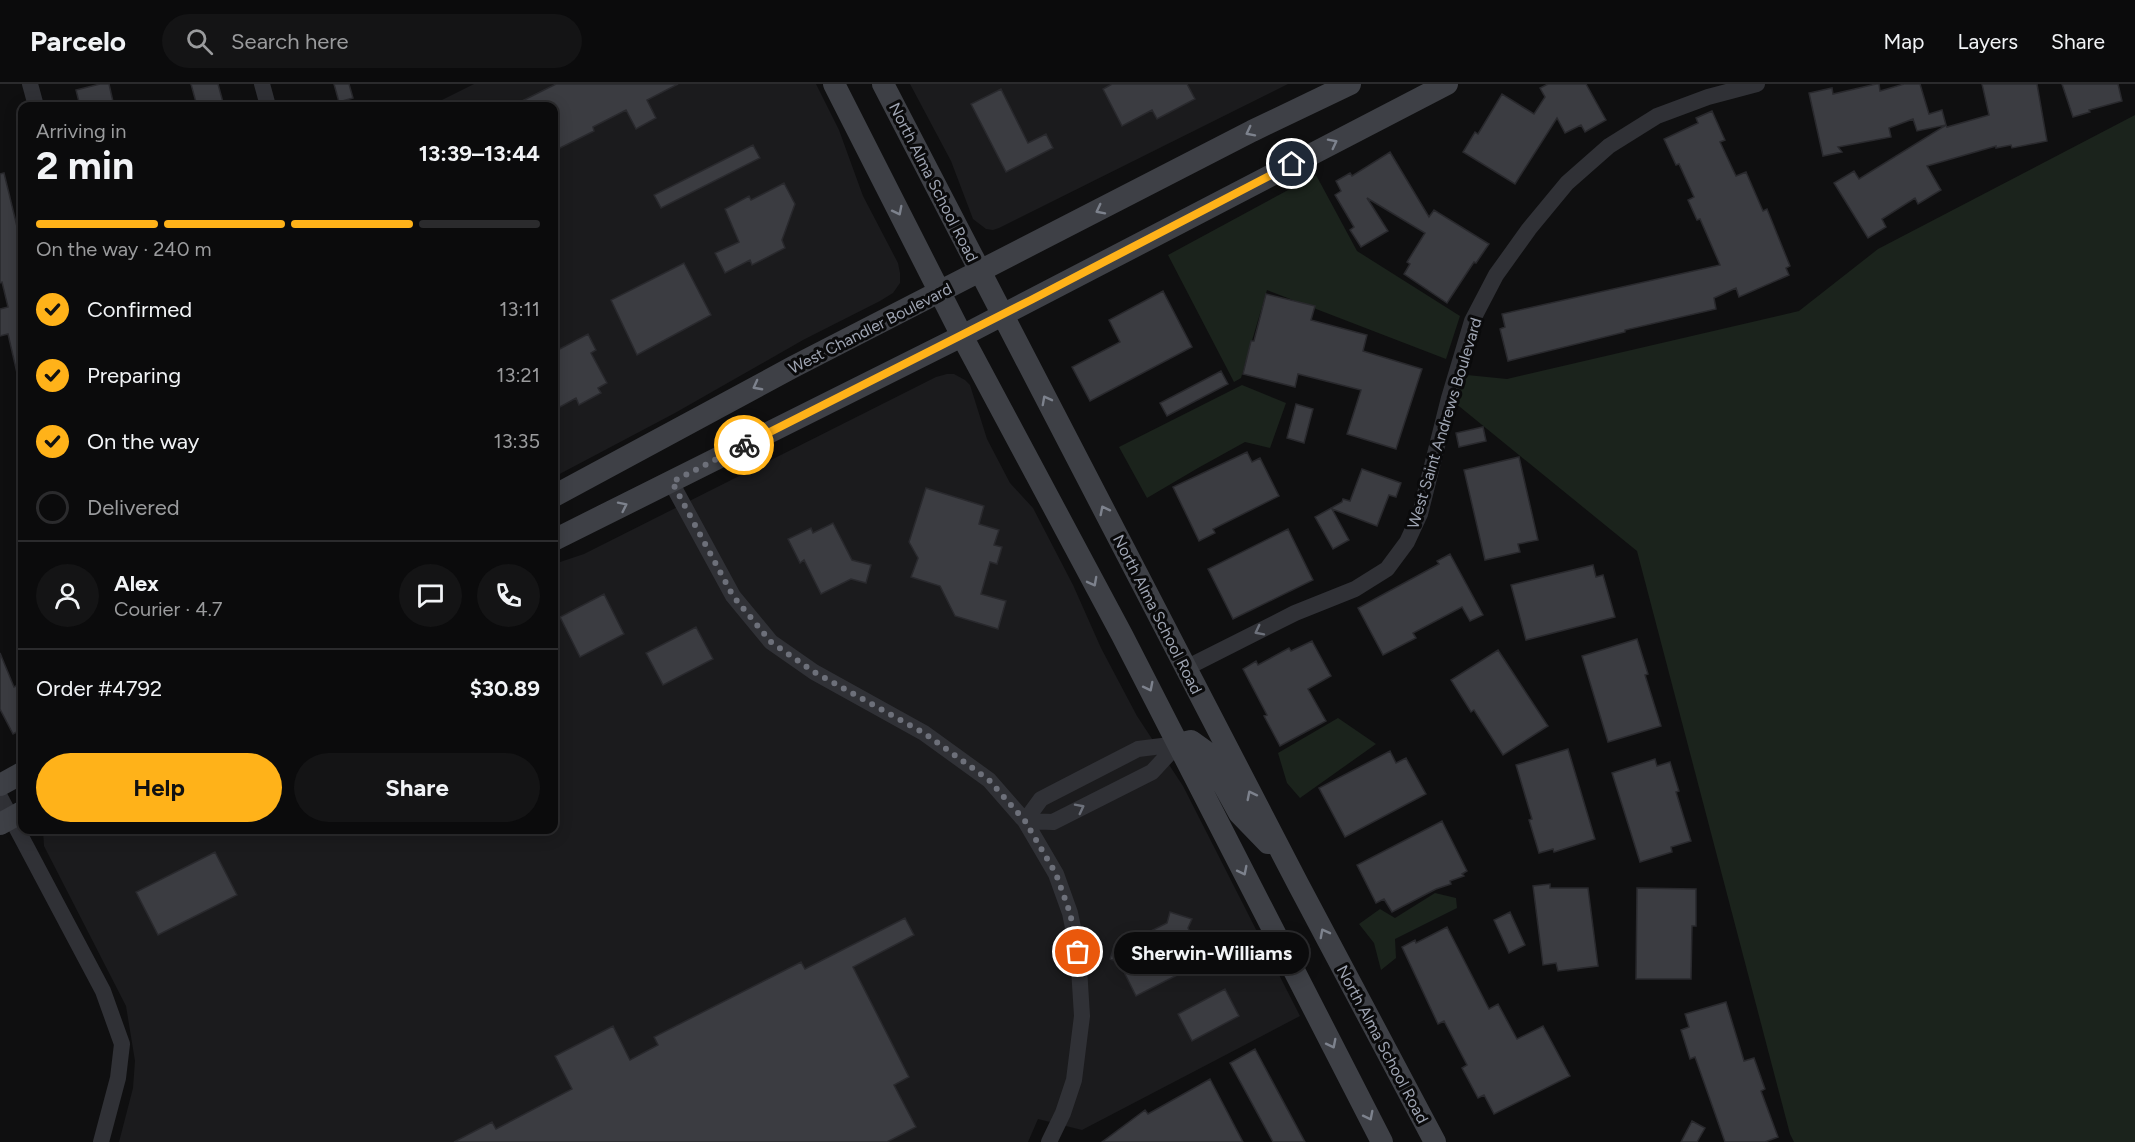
<!DOCTYPE html>
<html lang="en">
<head>
<meta charset="utf-8">
<style>
  body { margin:0; font-family:Figtree,sans-serif; background:#141415; color:#f1f3f6; height:100vh; display:flex; flex-direction:column; font-size:22px; white-space:nowrap }
  * { box-sizing:border-box; margin:0 }
  p { font-size:20px; color:#9a9b9d }
  .icon { flex:none; width:33px; height:33px; fill:none; stroke:currentColor; stroke-width:2; stroke-linecap:round; stroke-linejoin:round }
  .map { position:relative; flex:1; overflow:hidden }
  .drawer { position:absolute; left:18px; top:18px; width:540px; height:732px; display:flex; flex-direction:column; background:#0b0b0c; border-radius:12px; box-shadow:0 3px 15px #0003,0 0 0 2px #2b2b2d }
  .drawer>* { flex:none }
  .pin { position:absolute; display:grid; place-items:center; width:51px; height:51px; color:#fff; margin:-26px; border:3px solid #fff; border-radius:50%; box-shadow:0 2px 6px #0007 }
  .courier { position:absolute; display:grid; place-items:center; width:60px; height:60px; margin:-30px; border:4px solid #ffb219; border-radius:50%; background:#fff; color:#222; box-shadow:0 2px 8px #0007 }
  .bubble { position:absolute; height:42px; border-radius:21px; background:#0b0b0c; box-shadow:0 3px 15px #0003,0 0 0 2px #2b2b2d; font-size:20px; font-weight:700; line-height:42px; text-align:center }
  .summary em { font-style:normal; font-weight:700 }
  .summary div { display:flex; flex-direction:column-reverse }
  .summary { display:flex; align-items:center; justify-content:space-between; height:102px; padding:0 18px }
  h1 { font-size:39px; font-weight:700; line-height:45px }
  .bar { display:grid; grid-template-columns:repeat(4,1fr); gap:9px 6px; align-content:center; height:72px; padding:0 18px }
  .bar i { height:8px; border-radius:4px; background:#2b2b2d }
  .bar .current { background:#ffb219 }
  .bar p { grid-column:span 4 }
  .line { display:flex; align-items:center; gap:15px; padding:0 18px; border-top:2px solid #2b2b2d }
  .line div { flex:1 }
  .round { display:grid; place-items:center; flex:none; width:63px; height:63px; border-radius:32px; background:#141415 }
  ol { padding:0 18px; list-style:none }
  li { display:flex; align-items:center; gap:18px; height:66px }
  li p { margin-inline-start:auto }
  li .icon { padding:6px; border-radius:50%; background:#ffb219; color:#111; stroke-width:4 }
  li:last-child { color:#9a9b9d }
  li i { width:33px; height:33px; border:3px solid #2b2b2d; border-radius:50% }
  .primary-button { display:flex; gap:12px; margin-top:auto; padding:12px 18px }
  .primary-button a { flex:1; height:69px; border-radius:36px; background:#ffb219; color:#111; font-size:24px; font-weight:700; line-height:69px; text-align:center }
  .primary-button a+a { background:#141415; color:#f1f3f6 }
  header { display:flex; align-items:center; gap:36px; box-sizing:border-box; height:84px; padding:0 30px; background:#0b0b0c; border-bottom:2px solid #2b2b2d }
  header strong { font-size:28px }
  nav { display:flex; gap:33px; margin-inline-start:auto; font-size:21px }
  .search { width:420px; height:54px; background:#141415; display:flex; align-items:center; gap:15px; box-sizing:border-box; padding:0 21px; border-radius:33px; color:#9a9b9d; font-size:22px }
  .map>svg:first-child { display:block }
  .built { fill:#1b1b1d }
  .green { fill:#1b231c }
  .building { fill:#3b3c41; stroke:#29292d; stroke-width:1.5 }
  .lines { fill:none; stroke-linecap:round; stroke-linejoin:round }
  .minor { stroke:#303136; stroke-width:16 }
  .secondary { stroke:#3e4046; stroke-width:22 }
  .oneway { stroke:#7d828d }
  .oneway2 { stroke:#6d717b }
  .done { stroke:#6d707a; stroke-width:6; stroke-dasharray:0 10.8 }
  .route { stroke:#ffb219; stroke-width:8 }
  .labels { text-anchor:middle; stroke-width:6; stroke-linejoin:round; paint-order:stroke }
  .street-label { font-size:16px; fill:#9fa5b3; stroke:#0a0a0b }
</style>
</head>
<body>
<header>
<strong>Parcelo</strong>
<div class="search"><svg class="icon" aria-label="search" viewBox="0 0 24 24"><circle cx="10" cy="10" r="6"/><path d="M15 15l6 6"/></svg>Search here</div>
<nav><a>Map</a><a>Layers</a><a>Share</a></nav>
</header>
<div class="map">
<svg width="2135" height="1058" viewBox="0 0 2135 1058">
  <rect width="100%" height="100%" fill="#0f0f10"/>
  <path class="built" d="M474,0H816L839,46L863,112L898,179L900,189V199L893,209L880,217L803,256L675,329L554,393V22H430Z
    M910,0H1288L999,144L993,146L986,145L973,135L951,77Z
    M947,290H954L965,296L970,301L987,355L1010,399L1033,424L1073,501L1101,564L1137,632L1183,702L1300,932L1082,1046L1038,1035L1028,1058H119L133,1004L135,977L126,922L44,762L43,746H554V480L584,470L936,293Z"/>
  <path class="green" d="M2135,31V1058H1794L1790,1050L1637,467L1449,314L1457,290L1507,295L1799,227L1878,165Z
    M1316,91L1357,167L1460,232L1446,275L1267,206L1241,294L1234,298L1168,171Z
    M1242,301L1286,319L1270,364L1245,358L1198,384L1147,414L1119,363Z
    M1338,634L1376,660L1300,714L1287,699L1278,669Z
    M1435,809L1456,814L1457,824L1395,855L1396,874L1381,886L1374,859L1359,840L1380,825L1395,834Z"/>
  <path class="building" d="M100,0H109L114,22H80L76,6Z
    M191,0H218L224,22H197Z
    M334,0H349L353,14L339,18Z
    M556,0H678L647,16L656,34L636,45L626,26L593,43L594,47L554,67V22H512Z
    M1112,0H1187L1195,15L1157,35L1152,26L1122,42L1103,5Z
    M1548,0H1586L1606,36L1585,48L1581,41L1565,49L1557,34L1515,100L1463,68L1475,48L1478,50L1502,10L1534,30L1545,13L1540,4Z
    M1876,0H1879L1880,7L1904,0H1920L1929,30L1942,26L1946,41L1917,47L1913,35L1889,44L1891,53L1838,63L1842,68L1823,72L1809,9L1832,4L1833,10Z
    M1982,0H2037L2047,57L2012,64L2011,61L1996,64V62L1927,82L1941,106L1918,120L1915,114L1882,135L1886,143L1868,154L1834,99L1854,87L1859,95L1946,41L1947,43L1989,31Z
    M2062,0H2118L2122,17L2089,26L2090,28L2073,33Z
    M1001,5L1028,59L1046,50L1053,64L1006,88L971,20Z
    M1712,27L1725,56L1720,58L1736,92L1746,88L1763,127L1767,125L1790,182L1786,184L1789,191L1739,213L1736,204L1714,214L1716,225L1625,246V248L1508,277L1500,245L1505,243L1502,230L1720,181L1700,135L1697,136L1688,116L1694,113L1679,80L1676,81L1664,55L1698,39L1696,34Z
    M753,61L760,74L661,124L654,111Z
    M1390,68L1429,133L1434,126L1489,160L1476,179L1474,178L1447,219L1404,190L1410,180L1407,178L1425,149L1367,114L1388,147L1361,163L1350,146L1354,143L1335,111L1341,107L1336,97L1350,89L1352,92Z
    M4,89L22,163V289H17L8,250L0,252V225L8,223L2,198L0,199V90Z
    M784,99L795,120L782,156L785,164L752,181L750,176L725,189L715,169L739,158L725,125L749,112L751,116Z
    M684,179L711,231L637,271L611,216Z
    M1163,207L1192,263L1090,317L1072,283L1120,258L1109,236Z
    M1266,210L1315,222L1311,236L1367,251L1363,267L1422,285L1396,365L1347,350L1361,306L1298,290L1295,303L1243,290L1251,257H1254Z
    M588,250L596,266L591,269L607,299L598,304L601,309L579,321L576,314L560,323L554,310V268Z
    M1221,287L1228,300L1167,332L1160,319Z
    M1296,320L1313,325L1304,359L1287,354Z
    M1483,343L1486,357L1459,363L1456,349Z
    M1247,368L1252,378L1260,374L1279,412L1213,445L1215,449L1199,457L1173,403Z
    M1519,373L1538,456L1518,460L1520,468L1485,476L1464,386Z
    M1362,385L1401,399L1396,413L1389,411L1377,442L1332,425L1349,456L1333,465L1315,433L1342,418L1343,415L1350,417Z
    M926,404L984,422L979,440L999,446L994,461L1002,463L997,480L990,478L981,510L1006,517L998,545L955,532L940,502L911,493L918,474L909,458Z
    M833,439L852,476L871,481L866,499L851,495L821,510L804,476L800,479L788,455L811,444L813,449Z
    M1288,445L1313,496L1233,535L1208,485Z
    M1450,470L1483,531L1470,537L1462,523L1413,549L1416,554L1383,571L1358,524L1439,480L1437,477Z
    M1593,481L1596,493L1603,491L1615,533L1526,556L1511,501Z
    M604,510L624,550L580,573L560,533Z
    M696,543L713,575L663,601L646,569Z
    M1637,555L1648,590L1645,591L1661,642L1608,658L1582,572Z
    M1312,557L1331,592L1308,605L1326,637L1280,662L1264,632L1267,631L1243,585L1256,577L1258,581L1289,564L1291,567Z
    M1498,566L1548,642L1503,671L1474,626L1471,628L1451,596Z
    M0,569L14,603L18,601L22,609V645L13,650L0,625Z
    M1568,665L1595,755L1554,768L1553,765L1539,769L1529,736L1532,735L1516,681Z
    M1390,667L1396,679L1406,674L1426,710L1345,753L1319,704Z
    M1655,675L1657,682L1670,678L1679,707L1676,708L1691,757L1671,763L1672,768L1640,778L1612,689Z
    M1442,737L1467,787L1462,790L1464,792L1450,797L1451,800L1436,805L1392,828L1384,815L1376,819L1357,781Z
    M215,768L237,811L158,851L136,808Z
    M1550,800V804H1588L1598,882L1558,887L1556,879L1543,881L1533,802Z
    M1637,804L1696,805V842H1692L1691,895H1636Z
    M1170,828L1192,835L1188,844L1205,877L1136,912L1119,878L1110,875L1115,860L1121,862L1167,839Z
    M1510,828L1525,861L1509,869L1494,836Z
    M905,834L914,851L853,883L909,993L894,1001L916,1043L887,1058H454L492,1038L496,1045L572,1005L555,972L613,942L630,976L658,961L654,953L801,878L805,885Z
    M1447,843L1489,925L1498,920L1517,955L1543,942L1570,992L1494,1030L1484,1011L1478,1014L1462,984L1467,981L1444,937L1438,940L1402,863L1415,856L1416,859Z
    M1225,905L1239,932L1192,957L1178,930Z
    M1726,918L1744,977L1754,974L1765,1005L1761,1007L1778,1053L1765,1058H1725L1695,973L1690,975L1681,946L1689,943L1685,930Z
    M1255,965L1305,1058H1273L1230,979Z
    M1210,995L1243,1058H1102L1145,1026L1148,1030Z
    M1692,1037L1705,1044L1697,1058H1681Z"/>
  <g class="lines">
    <path class="minor" d="M30,0L36,22
      M262,0L268,22
      M671,398L733,512L771,558L814,588L924,649L989,696L1025,737L1056,790L1070,829L1078,868L1082,932L1074,996L1063,1029L1049,1058
      M1186,584L1295,529L1355,505L1387,485L1407,458L1420,430L1449,314L1472,237L1496,191L1529,145L1567,99L1609,62L1657,32L1708,13L1757,0
      M0,713L103,907L122,960L118,994L101,1058
      M1025,737L1053,738L1152,688L1178,660
      M1025,737L1041,715L1138,665L1178,660"/>
    <path class="secondary" d="M834,0L962,252L1122,551L1382,1058
      M883,0L1298,800L1435,1058
      M554,412L793,283L1252,47L1350,0
      M554,456L962,252L1447,0
      M1178,660L1191,657L1205,667L1239,729L1268,759
      M0,701L22,689
      M0,740L22,728"/>
  </g>
  <defs><path id="oneway-chevron" d="M-2-3.5L2.5 0L-2 3.5" fill="none" stroke-width="1.6" stroke-linecap="round" stroke-linejoin="round" transform="scale(1.5)"/></defs>
  <g class="oneway">
    <use href="#oneway-chevron" transform="translate(1250 48) rotate(153)"/>
    <use href="#oneway-chevron" transform="translate(1333 59) rotate(-27)"/>
    <use href="#oneway-chevron" transform="translate(1100 126) rotate(153)"/>
    <use href="#oneway-chevron" transform="translate(898 127) rotate(63)"/>
    <use href="#oneway-chevron" transform="translate(757 302) rotate(152)"/>
    <use href="#oneway-chevron" transform="translate(1046 316) rotate(-118)"/>
    <use href="#oneway-chevron" transform="translate(623 422) rotate(-26)"/>
    <use href="#oneway-chevron" transform="translate(1104 426) rotate(-117)"/>
    <use href="#oneway-chevron" transform="translate(1093 498) rotate(62)"/>
    <use href="#oneway-chevron" transform="translate(1149 603) rotate(63)"/>
    <use href="#oneway-chevron" transform="translate(1251 711) rotate(-117)"/>
    <use href="#oneway-chevron" transform="translate(1243 787) rotate(63)"/>
    <use href="#oneway-chevron" transform="translate(1324 849) rotate(-118)"/>
    <use href="#oneway-chevron" transform="translate(1332 960) rotate(63)"/>
    <use href="#oneway-chevron" transform="translate(1369 1032) rotate(63)"/>
  </g>
  <g class="oneway2">
    <use href="#oneway-chevron" transform="translate(1259 547) rotate(153)"/>
    <use href="#oneway-chevron" transform="translate(1080 724) rotate(-27)"/>
  </g>
  <g class="lines">
    <path class="done" d="M744,361L672,398L733,512L771,558L814,588L924,649L989,696L1025,737L1056,790L1070,829L1078,868"/>
    <path class="route" d="M744,361L1031,216L1292,80"/>
  </g>
  <g class="labels">
    <g class="street-label">
      <text transform="translate(934 98) rotate(63)" y="6">North Alma School Road</text>
      <text transform="translate(870 244) rotate(-27)" y="6">West Chandler Boulevard</text>
      <text transform="translate(1444 339) rotate(-73)" y="6">West Saint Andrews Boulevard</text>
      <text transform="translate(1158 530) rotate(63)" y="6">North Alma School Road</text>
      <text transform="translate(1383 960) rotate(62)" y="6">North Alma School Road</text>
    </g>
  </g>
</svg>
<div class="pin" style="left:1078px;top:868px;background:#ea580c"><svg class="icon" aria-label="bag" viewBox="0 0 24 24"><path d="M5 8h14l-1 12H6zM9 8a3 3 0 0 1 6 0"/></svg></div>
<div class="pin" style="left:1292px;top:80px;background:#1f2937"><svg class="icon" aria-label="home" viewBox="0 0 24 24"><path d="M3 11l9-7 9 7M6 9v11h12V9"/></svg></div>
<div class="courier" style="left:744px;top:361px"><svg class="icon" aria-label="bike" viewBox="0 0 24 24"><circle cx="6" cy="16" r="4"/><circle cx="18" cy="16" r="4"/><path d="M6 16l4-8h5l3 8M10 8l3 8H6M13 5h3"/></svg></div>
<div class="bubble" style="left:1114px;top:848px;width:195px">Sherwin-Williams</div>
<section class="drawer">
<div class="summary"><div><h1>2 min</h1><p>Arriving in</p></div><em>13:39–13:44</em></div>
<div class="bar"><i class="current"></i><i class="current"></i><i class="current"></i><i></i><p>On the way · 240 m</p></div>
<ol>
<li><svg class="icon" aria-label="check" viewBox="0 0 24 24"><path d="M5 12l5 5 9-10"/></svg>Confirmed<p>13:11</p></li>
<li><svg class="icon" aria-label="check" viewBox="0 0 24 24"><path d="M5 12l5 5 9-10"/></svg>Preparing<p>13:21</p></li>
<li><svg class="icon" aria-label="check" viewBox="0 0 24 24"><path d="M5 12l5 5 9-10"/></svg>On the way<p>13:35</p></li>
<li><i></i>Delivered</li>
</ol>
<div class="line" style="height:108px"><a class="round"><svg class="icon" aria-label="person" viewBox="0 0 24 24"><circle cx="12" cy="8" r="4"/><path d="M4 21q1-7 8-7t8 7"/></svg></a><div><b>Alex</b><p>Courier · 4.7</p></div><a class="round"><svg class="icon" aria-label="chat" viewBox="0 0 24 24"><path d="M4 5h16v11H9l-5 4z"/></svg></a><a class="round"><svg class="icon" aria-label="phone" viewBox="0 0 24 24"><path d="M5 4h4l2 5-3 2q2 4 5 5l2-3 5 2v4C11 20 4 13 5 4z"/></svg></a></div>
<div class="line" style="height:78px"><div>Order #4792</div><b>$30.89</b></div>
<div class="primary-button"><a>Help</a><a>Share</a></div>
</section>
</div>
</body>
</html>
